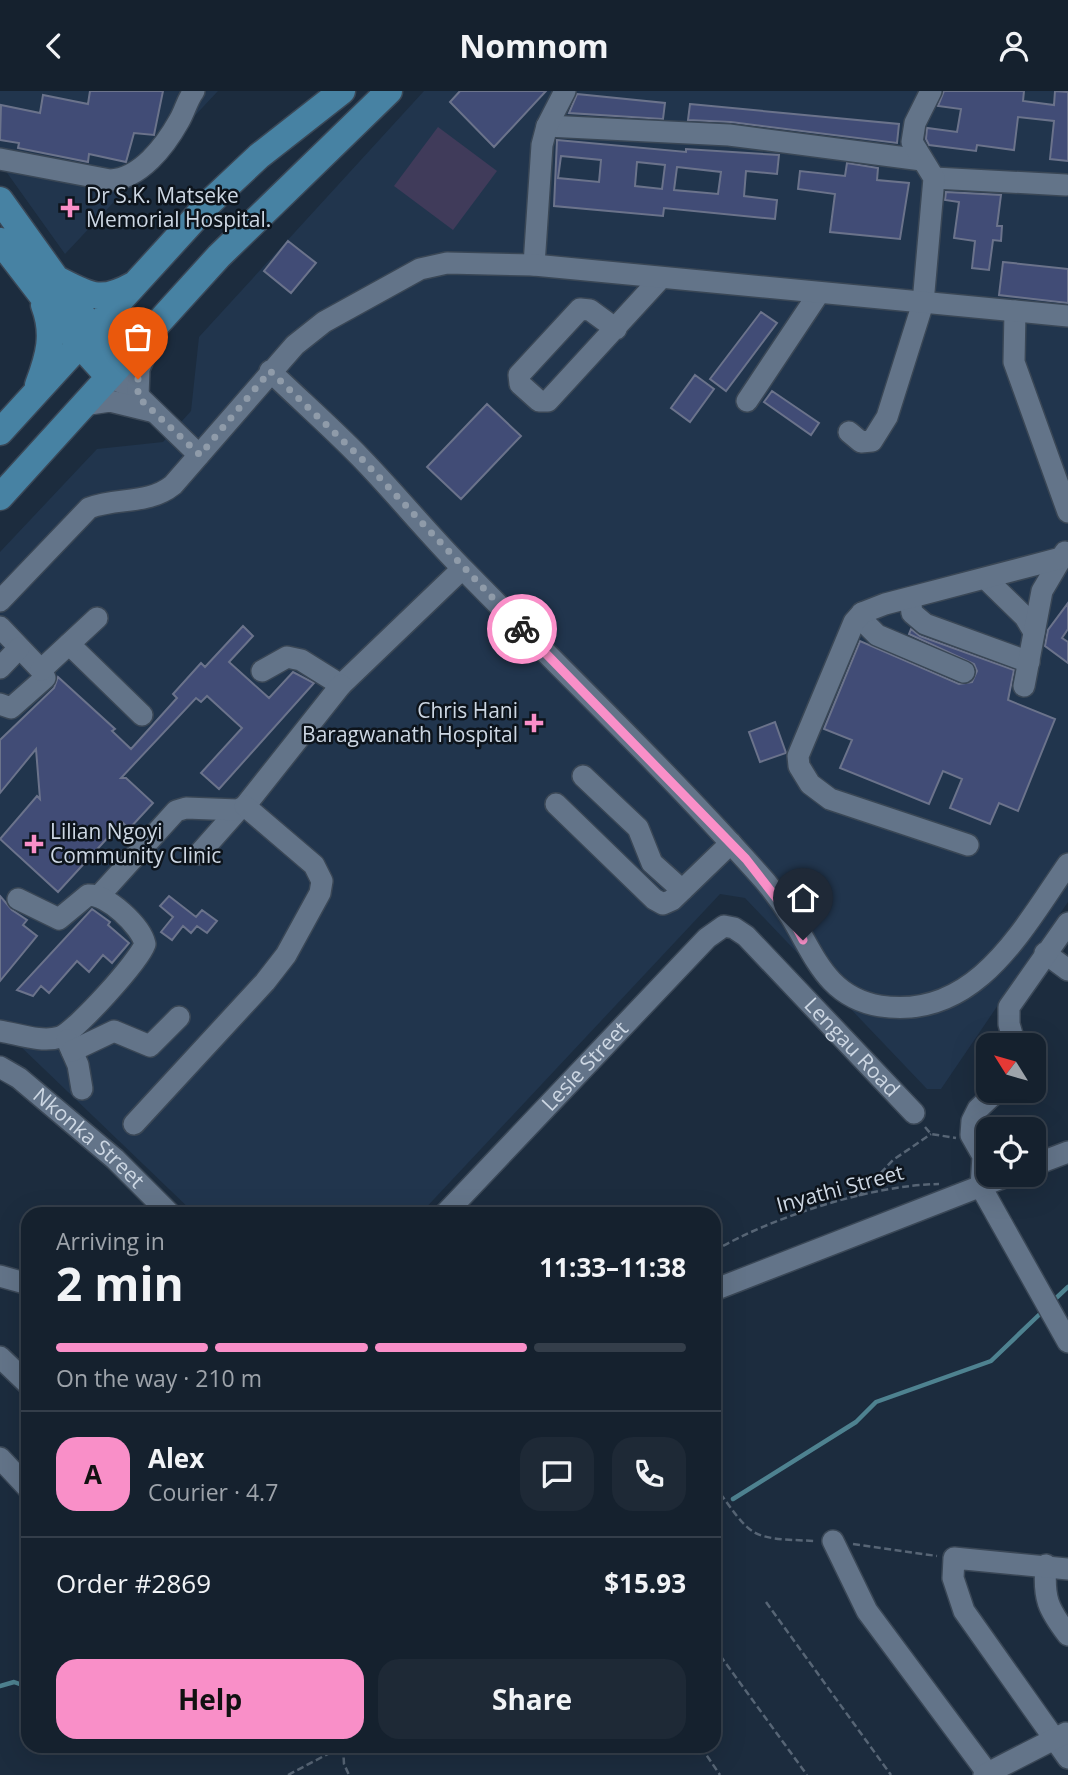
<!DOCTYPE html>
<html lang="en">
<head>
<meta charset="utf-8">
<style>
  body { margin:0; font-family:"Open Sans",sans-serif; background:#1e2936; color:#f1f3f6; height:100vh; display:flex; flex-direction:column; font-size:26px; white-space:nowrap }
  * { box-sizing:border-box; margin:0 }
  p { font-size:23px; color:#9da3aa }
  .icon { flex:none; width:38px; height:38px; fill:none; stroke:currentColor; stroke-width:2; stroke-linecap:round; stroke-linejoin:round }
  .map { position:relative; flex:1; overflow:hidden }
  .details { position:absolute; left:21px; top:1116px; width:700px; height:546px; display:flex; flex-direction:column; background:#15212e; border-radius:21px; box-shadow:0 7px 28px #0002,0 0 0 2px #343e4a }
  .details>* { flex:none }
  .needle { width:46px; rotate:307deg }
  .buttons { position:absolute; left:976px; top:942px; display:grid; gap:14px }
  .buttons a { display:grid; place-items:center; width:70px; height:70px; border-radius:14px; background:#15212e; box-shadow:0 7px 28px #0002,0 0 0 2px #343e4a; font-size:35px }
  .pin { position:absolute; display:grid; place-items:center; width:60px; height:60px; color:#fff; margin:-72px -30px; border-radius:50% 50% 50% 0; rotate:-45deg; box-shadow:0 0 7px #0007 }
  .pin .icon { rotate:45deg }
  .courier { position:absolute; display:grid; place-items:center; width:70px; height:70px; margin:-35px; border:5px solid #f98fc8; border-radius:50%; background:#fff; color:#222; box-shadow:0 2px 9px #0007 }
  .summary em { font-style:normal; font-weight:700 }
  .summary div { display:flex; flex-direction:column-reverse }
  .summary { display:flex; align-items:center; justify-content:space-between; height:119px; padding:0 35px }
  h1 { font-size:46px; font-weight:700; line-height:52px }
  .bar { display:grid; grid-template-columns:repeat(4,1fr); gap:10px 7px; align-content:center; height:84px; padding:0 35px }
  .bar i { height:9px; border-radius:5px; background:#343e4a }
  .bar .current { background:#f98fc8 }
  .bar p { grid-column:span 4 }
  .line { display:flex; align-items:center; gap:18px; padding:0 35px; border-top:2px solid #343e4a }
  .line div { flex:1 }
  .round { display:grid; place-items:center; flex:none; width:74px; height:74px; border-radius:21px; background:#1e2936 }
  .primary-button { display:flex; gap:14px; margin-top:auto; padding:14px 35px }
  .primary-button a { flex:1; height:80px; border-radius:21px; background:#f98fc8; color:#111; font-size:28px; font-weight:700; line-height:80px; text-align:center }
  .primary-button a+a { background:#1e2936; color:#f1f3f6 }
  header { display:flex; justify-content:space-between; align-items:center; height:91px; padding:0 35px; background:#15212e; font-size:32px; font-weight:700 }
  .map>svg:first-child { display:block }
  .built { fill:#21354d }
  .green { fill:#403b5a }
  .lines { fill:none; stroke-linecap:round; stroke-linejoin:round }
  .stream { stroke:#4e8290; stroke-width:4.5 }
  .building { fill:#414c76; stroke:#6b738b; stroke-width:2; fill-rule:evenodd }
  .minor-casing { stroke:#3a4756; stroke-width:24 }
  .major-casing { stroke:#3a4756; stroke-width:29 }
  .path { stroke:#576575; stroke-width:2.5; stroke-dasharray:7 3.5; stroke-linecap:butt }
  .minor { stroke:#637489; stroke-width:21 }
  .major { stroke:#4782a3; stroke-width:26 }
  .done { stroke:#8f9ba9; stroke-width:7; stroke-dasharray:0 12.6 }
  .route { stroke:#f98fc8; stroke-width:9 }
  .poi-dot { fill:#f98fc8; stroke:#0d141c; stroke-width:2.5 }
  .labels { text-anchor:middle; stroke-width:5; stroke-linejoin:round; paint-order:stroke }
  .poi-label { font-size:21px; fill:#cdd7e3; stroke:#0d141c; text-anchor:start }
  .street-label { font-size:21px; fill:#cdd7e3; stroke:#0d141c }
</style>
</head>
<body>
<header><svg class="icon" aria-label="back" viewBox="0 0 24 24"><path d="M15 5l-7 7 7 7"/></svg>Nomnom<svg class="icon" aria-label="person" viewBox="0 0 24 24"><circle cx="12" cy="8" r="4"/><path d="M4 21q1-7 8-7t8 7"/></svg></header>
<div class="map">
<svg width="1068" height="1684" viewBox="0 0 1068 1684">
  <rect width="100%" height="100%" fill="#1c2c3e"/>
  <path class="built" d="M0,0H218L65,163L0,72Z
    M424,0H1068V811L941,998H927L745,807L720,803L420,1123H195L17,952L0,948V461L97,358L163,351L191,320L199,246Z"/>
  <path class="green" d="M438,36L497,80L453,139L394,95Z"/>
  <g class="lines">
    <path class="stream" d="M1053,1210L1068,1196
      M733,1408L856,1331L876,1311L991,1270L1042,1221
      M714,1413H716
      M0,1595L14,1591L28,1596"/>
  </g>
  <path class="building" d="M90,0H163L154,44L134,42L126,71L89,63L88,71L18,57L19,52L0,49L1,14L40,22L43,4L88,13Z
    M460,0H546L494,56L450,11Z
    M944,0H1024L1023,10L1054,14L1055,0L1068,1V70L1050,68L1054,30L1018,26L1014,59L977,54L976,60L929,54L926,48L927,37L957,41L961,18L938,15Z
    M577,3L665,12L663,28L569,22Z
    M690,13L899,33L897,52L731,31L688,29Z
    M557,49L686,61V58L779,64L777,83L746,80L744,105L777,109L775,128L664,117L663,125L554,115ZM561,65L601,69L599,91L558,87ZM637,71L665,74L662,98L635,95ZM677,76L721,81L718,103L674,99Z
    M847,72L878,77L877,89L909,92L900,148L830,141L835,103L798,98L800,80L845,85Z
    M946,101L1001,104L997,135H1002L1001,150L993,149L989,179L972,177L975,150L954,147L959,111L945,109Z
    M288,150L316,172L291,202L264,180Z
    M1003,171L1068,178V212L999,204Z
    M761,221L777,232L726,300L710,288Z
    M695,284L714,298L690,331L671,317Z
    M772,300L819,332L811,344L764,311Z
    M487,313L521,345L461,408L427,376Z
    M1068,512V538L1062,547L1068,551V572L1045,555L1048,539Z
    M243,535L253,545L229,571L269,607L293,581L314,592L219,698L201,682L242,637L207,605L201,611L196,607L121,687H126L153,712L129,738L122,731L58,801L0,748L37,705L40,708L36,658L0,702V649L54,597L58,586L115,638L112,640L131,658L177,607L173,603L201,572L205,576Z
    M911,538L920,545L1014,579L1008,609L1055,628L1018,720L999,712L990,733L950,717L962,688L943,680L929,713L840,677L852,649L824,638L860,550L959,593L972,591L977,580L974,573L909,543Z
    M775,631L786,662L760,671L749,641Z
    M0,805L12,819L27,829L23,834L37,845L0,890Z
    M169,805L196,826L202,819L217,830L207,842L197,835L191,842L183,835L172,849L161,841L173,826L160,815Z
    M92,818L110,831L108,834L129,852L112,872L103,864L89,881L77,870L49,902L41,895L33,905L17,899Z"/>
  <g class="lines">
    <defs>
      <g id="minor">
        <path d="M547,35L729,44L922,69"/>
        <path d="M0,68L110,89C140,88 165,55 179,30C185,20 187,9 194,0"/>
        <path d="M934,87L1066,94"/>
        <path d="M534,174L542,54L547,35L565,0"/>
        <path d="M1015,220L1014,271L1068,421"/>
        <path d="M616,238L590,219L580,218L519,284L520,293L539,310H548L661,187"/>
        <path d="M270,280C300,309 332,337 361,367C397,404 429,444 466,481C563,580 664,677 756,780C769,794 781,810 791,826C815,865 827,906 880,915C975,930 1022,839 1068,773"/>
        <path d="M109,286L127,294L199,364"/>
        <path d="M138,306L139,278L153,245"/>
        <path d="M747,310L819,202"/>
        <path d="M83,314L110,310L151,320"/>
        <path d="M849,341L861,351L872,350L887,326L923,212L934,87L912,51L915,32L931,0"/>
        <path d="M986,488L1025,526L1034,541"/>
        <path d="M910,507L912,522L925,533L1029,571"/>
        <path d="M0,510L89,417C118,406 148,414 173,394L295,254L324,231L420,178L447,172L534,174L1068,225"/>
        <path d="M862,522L867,534L877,544L964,581"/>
        <path d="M0,536L41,579L45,587L11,617L0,613"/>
        <path d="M69,553L142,624"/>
        <path d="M0,577L19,557"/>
        <path d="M41,579L97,527"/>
        <path d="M262,580L287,566L301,569L341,594L462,478"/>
        <path d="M1024,595L1042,500L1065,461"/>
        <path d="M583,685L638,737L652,772L682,799"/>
        <path d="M556,713L654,808L663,813L672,809L731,752"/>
        <path d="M968,754L830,708L810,693L799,675L798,665L854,531L862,522L885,513L1061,467"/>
        <path d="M199,763L238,719"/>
        <path d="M99,805L176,720L186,717L238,719L245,715L341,594"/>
        <path d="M1045,862L1068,879"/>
        <path d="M0,940C18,943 42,952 60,946C76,940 139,870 145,853C141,835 107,803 88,804L59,828L18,808"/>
        <path d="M67,949L78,974L82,998"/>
        <path d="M1015,954L1009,933V916L1068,832"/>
        <path d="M72,960L114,940L150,955L179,926"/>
        <path id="s1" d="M0,976L19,987L115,1068L171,1124"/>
        <path d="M998,999L978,1018L972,1030L971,1044L983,1065L981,1096L1068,1251"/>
        <path d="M134,1033L265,891L286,864L320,802L322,790L314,774L245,715"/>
        <path d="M1034,1074L1068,1061"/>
        <path id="s2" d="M444,1124L707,847L724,835L734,837L746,845L914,1022"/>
        <path d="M0,1185L28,1193"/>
        <path d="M714,1199L1012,1083"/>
        <path d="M0,1266L28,1293"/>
        <path d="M0,1367L28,1397"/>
        <path d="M833,1450L867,1520L989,1684"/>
        <path d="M1046,1474C1043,1507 1048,1518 1068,1544"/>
        <path d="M1068,1478L954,1467L953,1487L964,1520L1068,1667"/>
        <path d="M984,1684L1066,1642"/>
      </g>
      <path id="major" d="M0,109L93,239L122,272
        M0,150L80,254L109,286
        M59,189C90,205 101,212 133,194
        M38,294C49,265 55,243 44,214
        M0,341L210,111L259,65L342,0
        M0,406L219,165L389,0"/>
    </defs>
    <use href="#minor" class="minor-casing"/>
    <use href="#major" class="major-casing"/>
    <path class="path" d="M925,1036L931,1043L956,1047
      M859,1105L893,1069L931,1043
      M714,1160C772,1126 872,1094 939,1093
      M714,1394C754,1448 747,1447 815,1450
      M853,1453L937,1465
      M766,1511L891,1684
      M714,1556L807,1684
      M343,1656L344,1673L349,1684
      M701,1656L720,1684
      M288,1684L341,1656"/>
    <use href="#minor" class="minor"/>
    <use href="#major" class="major"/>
  </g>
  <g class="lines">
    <path class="done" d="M138,288V306L200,364L270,280L361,367L522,538"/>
    <path class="route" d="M522,538L746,768L791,826L803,849"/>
  </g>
  <g class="poi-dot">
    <path d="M66.5 106.5h7v7h7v7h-7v7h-7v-7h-7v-7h7z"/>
    <path d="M530.5 621.5h7v7h7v7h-7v7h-7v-7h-7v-7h7z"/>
    <path d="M30.5 742.5h7v7h7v7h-7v7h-7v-7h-7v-7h7z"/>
  </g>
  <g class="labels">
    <g class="poi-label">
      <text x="86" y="112">Dr S.K. Matseke<tspan x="86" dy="24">Memorial Hospital.</tspan></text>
      <text x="518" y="627" text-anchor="end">Chris Hani<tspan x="518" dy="24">Baragwanath Hospital</tspan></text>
      <text x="50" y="748">Lilian Ngoyi<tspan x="50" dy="24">Community Clinic</tspan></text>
    </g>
    <g class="street-label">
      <text dy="7" stroke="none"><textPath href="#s2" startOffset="581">Lengau Road</textPath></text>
      <text dy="7" stroke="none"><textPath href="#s2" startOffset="205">Lesie Street</textPath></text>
      <text dy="7" stroke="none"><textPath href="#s1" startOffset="114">Nkonka Street</textPath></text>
      <text transform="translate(840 1098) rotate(-15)" y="7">Inyathi Street</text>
    </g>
  </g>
</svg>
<div class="buttons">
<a><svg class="needle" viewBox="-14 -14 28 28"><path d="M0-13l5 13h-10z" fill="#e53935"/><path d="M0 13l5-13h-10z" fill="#9da3aa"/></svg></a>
<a><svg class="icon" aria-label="locate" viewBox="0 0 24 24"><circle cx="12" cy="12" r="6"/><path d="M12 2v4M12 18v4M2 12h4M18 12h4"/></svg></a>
</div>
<div class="pin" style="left:138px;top:288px;background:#ea580c"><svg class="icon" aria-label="bag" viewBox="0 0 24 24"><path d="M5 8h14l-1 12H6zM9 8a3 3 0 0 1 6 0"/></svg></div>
<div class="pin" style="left:803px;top:849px;background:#1f2937"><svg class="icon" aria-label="home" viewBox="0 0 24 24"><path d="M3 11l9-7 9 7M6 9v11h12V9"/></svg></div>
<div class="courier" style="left:522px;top:538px"><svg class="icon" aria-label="bike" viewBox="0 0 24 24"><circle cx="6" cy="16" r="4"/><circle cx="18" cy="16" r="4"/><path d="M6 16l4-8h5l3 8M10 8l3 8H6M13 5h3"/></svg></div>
<section class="details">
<div class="summary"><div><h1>2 min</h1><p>Arriving in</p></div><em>11:33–11:38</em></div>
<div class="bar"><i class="current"></i><i class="current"></i><i class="current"></i><i></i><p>On the way · 210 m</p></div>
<div class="line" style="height:126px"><b class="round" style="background:#f98fc8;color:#111">A</b><div><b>Alex</b><p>Courier · 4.7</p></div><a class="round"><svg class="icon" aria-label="chat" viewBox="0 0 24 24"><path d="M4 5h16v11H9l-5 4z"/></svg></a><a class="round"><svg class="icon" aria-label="phone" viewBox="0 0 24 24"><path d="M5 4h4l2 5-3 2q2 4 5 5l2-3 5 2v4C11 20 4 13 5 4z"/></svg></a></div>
<div class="line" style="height:91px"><div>Order #2869</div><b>$15.93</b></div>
<div class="primary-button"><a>Help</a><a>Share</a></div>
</section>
</div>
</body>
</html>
